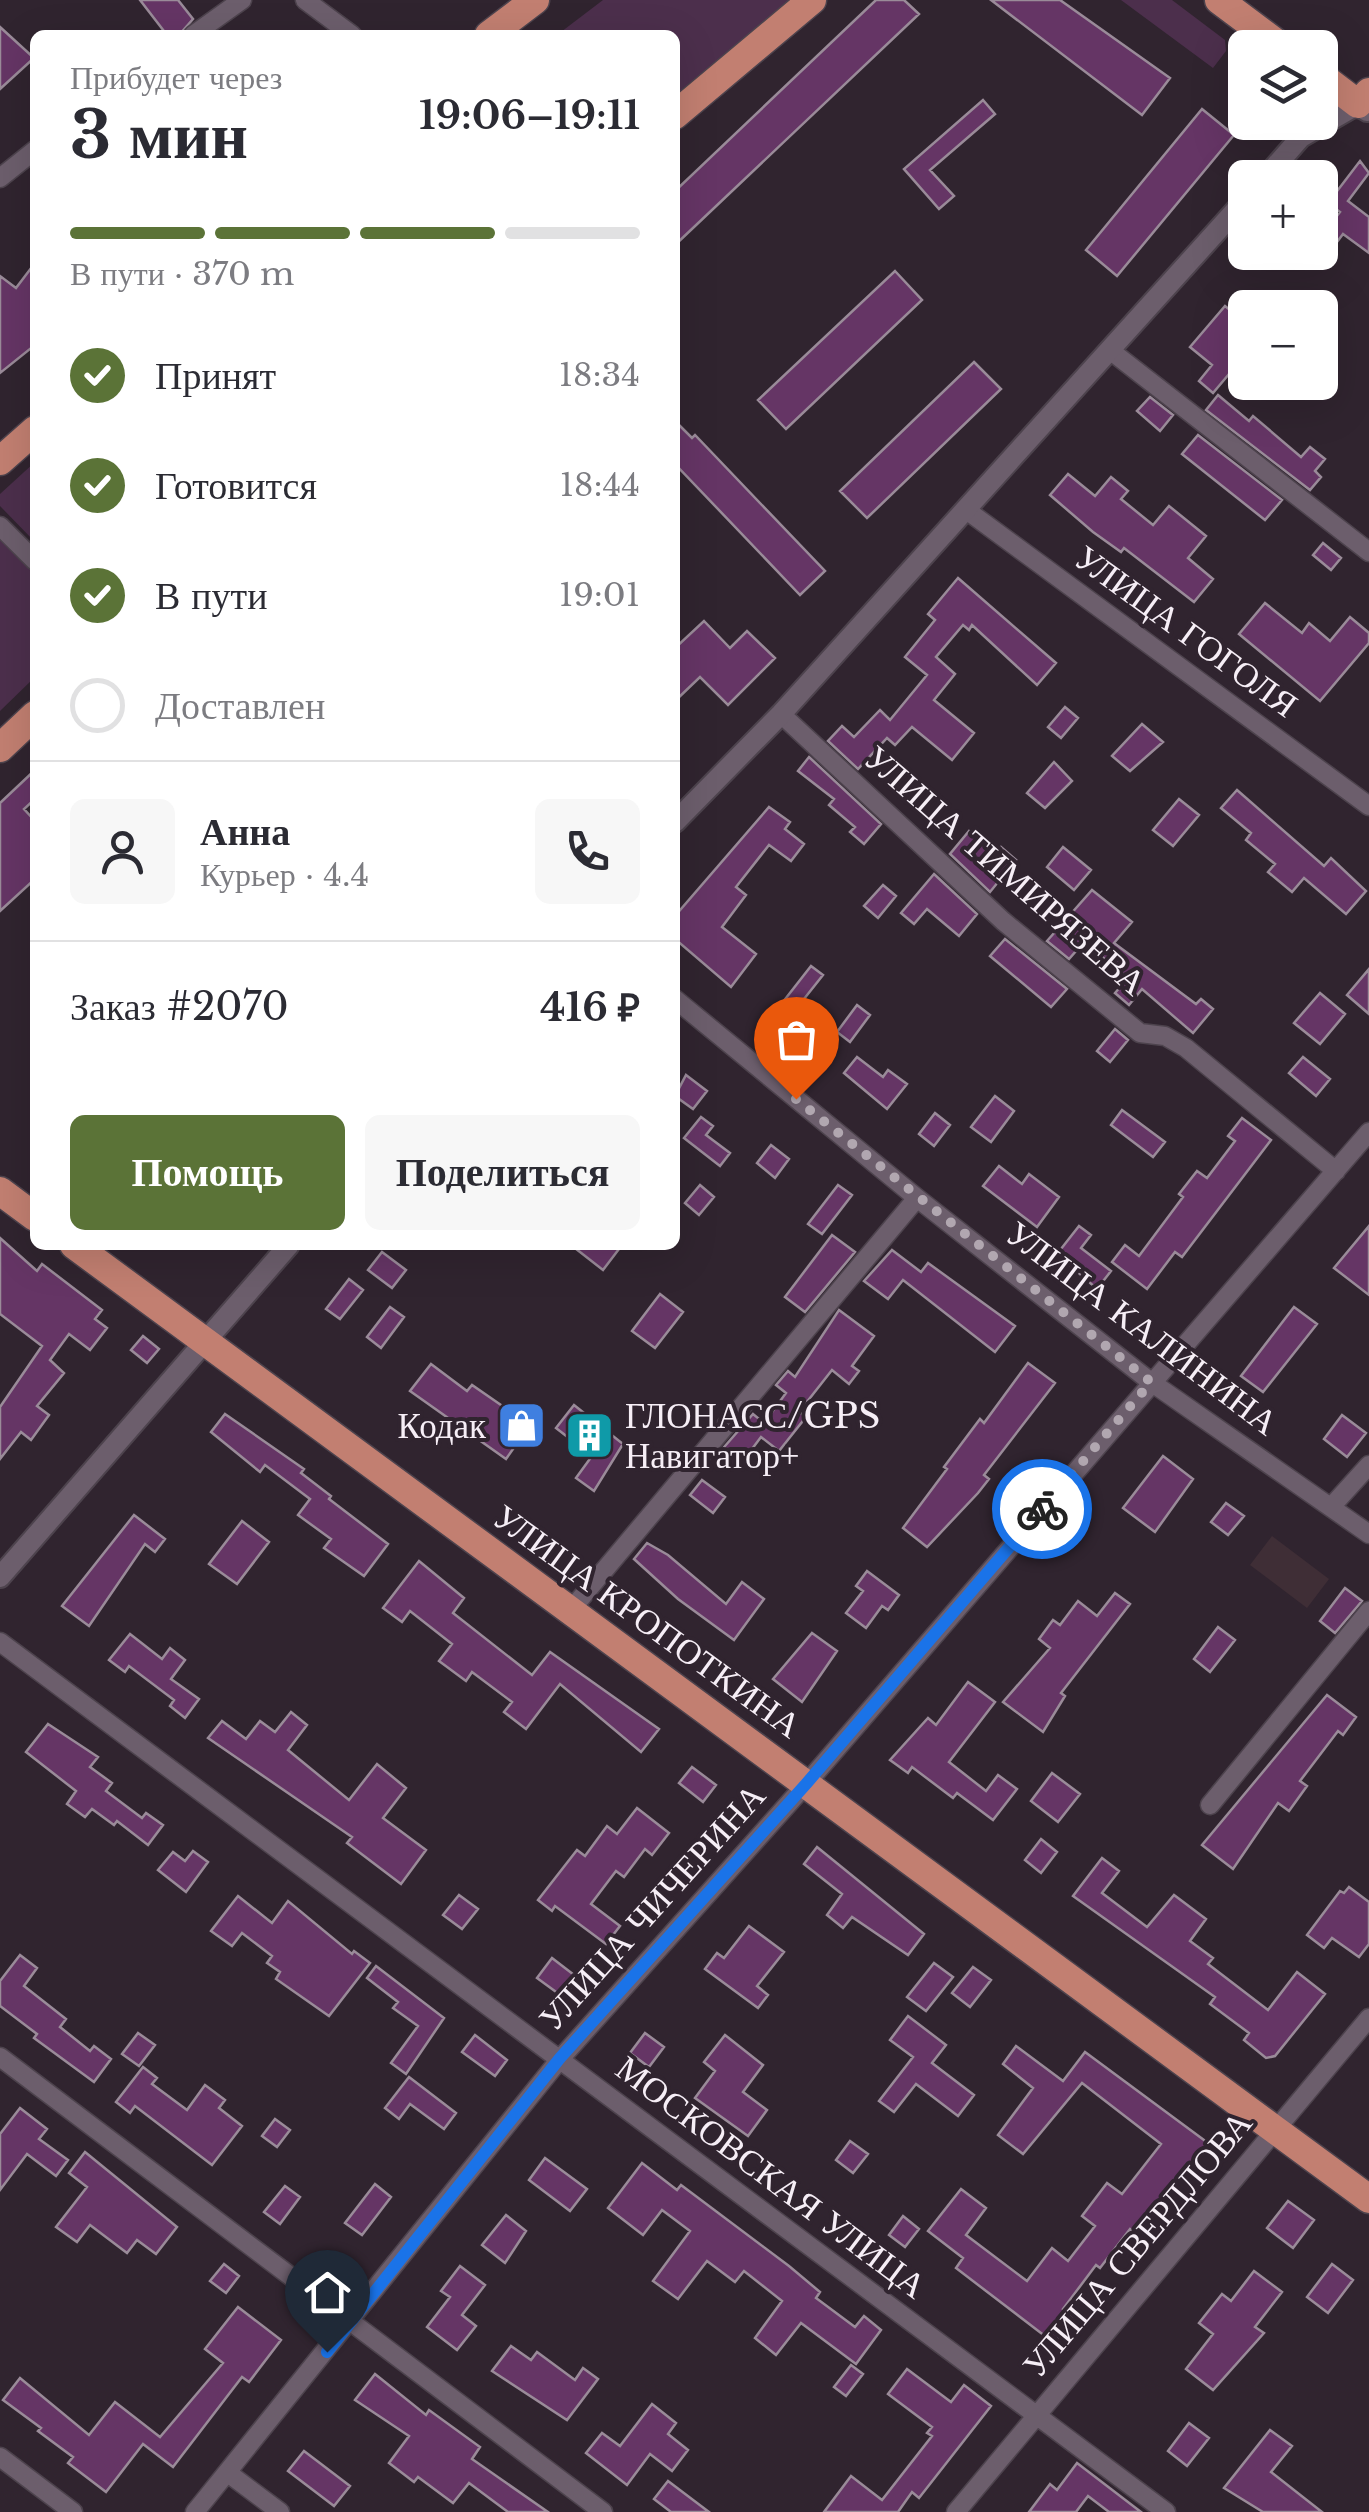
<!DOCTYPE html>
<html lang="ru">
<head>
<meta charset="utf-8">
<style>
  body { margin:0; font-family:"Libre Baskerville",serif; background:#f7f7f7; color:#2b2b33; height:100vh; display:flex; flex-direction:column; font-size:38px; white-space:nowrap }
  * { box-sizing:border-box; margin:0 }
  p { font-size:32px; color:#7c7c81 }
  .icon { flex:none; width:55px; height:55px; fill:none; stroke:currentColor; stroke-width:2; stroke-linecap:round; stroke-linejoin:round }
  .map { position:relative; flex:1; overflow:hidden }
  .details { position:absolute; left:30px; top:30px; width:650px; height:1220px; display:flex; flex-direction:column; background:#fff; border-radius:15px; box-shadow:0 10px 40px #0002 }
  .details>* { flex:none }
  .buttons { position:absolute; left:1228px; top:30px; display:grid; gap:20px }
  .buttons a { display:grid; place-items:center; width:110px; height:110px; border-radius:15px; background:#fff; box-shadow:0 10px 40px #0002; font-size:50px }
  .pin { position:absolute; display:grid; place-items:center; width:85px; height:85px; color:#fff; margin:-102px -42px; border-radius:50% 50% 50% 0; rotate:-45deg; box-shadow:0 0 10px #0007 }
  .pin .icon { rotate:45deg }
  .courier { position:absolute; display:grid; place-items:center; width:100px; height:100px; margin:-50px; border:8px solid #1a73e8; border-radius:50%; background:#fff; color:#222; box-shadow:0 2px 12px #0007 }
  .headline em { font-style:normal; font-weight:700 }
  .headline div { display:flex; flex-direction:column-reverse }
  .headline { display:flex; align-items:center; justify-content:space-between; height:170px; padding:0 40px }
  h1 { font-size:65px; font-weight:700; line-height:75px }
  .bar { display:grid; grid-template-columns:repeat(4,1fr); gap:15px 10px; align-content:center; height:120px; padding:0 40px }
  .bar i { height:12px; border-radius:8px; background:#e1e1e2 }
  .bar .current { background:#5b7337 }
  .bar p { grid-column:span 4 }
  .line { display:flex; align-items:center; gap:25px; padding:0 40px; border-top:2px solid #e1e1e2 }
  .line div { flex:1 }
  .round { display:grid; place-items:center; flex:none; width:105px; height:105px; border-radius:15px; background:#f7f7f7 }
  ol { padding:0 40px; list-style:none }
  li { display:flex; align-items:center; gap:30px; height:110px }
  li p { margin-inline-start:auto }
  li .icon { padding:10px; border-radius:50%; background:#5b7337; color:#fff; stroke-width:4 }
  li:last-child { color:#7c7c81 }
  li i { width:55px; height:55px; border:5px solid #e1e1e2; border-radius:50% }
  .action { display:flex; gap:20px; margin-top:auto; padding:20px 40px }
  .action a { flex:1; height:115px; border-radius:15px; background:#5b7337; color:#fff; font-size:40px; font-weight:700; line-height:115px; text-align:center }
  .action a+a { background:#f7f7f7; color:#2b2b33 }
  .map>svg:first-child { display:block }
  .education { fill:#3f2e36 }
  .green { fill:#4c2f4c }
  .building { fill:#653565; stroke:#9a8b99; stroke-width:2.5 }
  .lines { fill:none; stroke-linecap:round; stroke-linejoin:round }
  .minor-casing { stroke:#4d434d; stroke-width:21 }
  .tertiary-casing { stroke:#4d434d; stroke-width:24 }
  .primary-casing { stroke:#4d434d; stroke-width:31 }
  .minor { stroke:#6c5e6c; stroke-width:18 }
  .tertiary { stroke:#6c5e6c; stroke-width:20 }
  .primary { stroke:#c27f71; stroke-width:28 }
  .done { stroke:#b1a7b0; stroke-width:10; stroke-dasharray:0 18 }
  .route { stroke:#1a73e8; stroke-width:12 }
  .labels { text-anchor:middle; stroke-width:8; stroke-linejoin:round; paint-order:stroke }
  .street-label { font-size:35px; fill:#f6eef6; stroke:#30242f }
  .poi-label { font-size:35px; fill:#f6eef6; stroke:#30242f; text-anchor:start }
</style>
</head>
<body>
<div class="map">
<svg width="1369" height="2512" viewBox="0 0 1369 2512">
  <rect width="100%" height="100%" fill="#30242f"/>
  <path class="education" d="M1272,1536L1329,1579L1307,1608L1250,1565Z"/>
  <path class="green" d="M603,0H794L675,102V35H557Z
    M1121,0H1172L1225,40L1226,51L1213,68Z
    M35,462V542L0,506V494Z
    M0,538L35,573V677L0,711Z"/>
  <path class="building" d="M140,0H178L193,19L179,35H167Z
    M876,0H904L919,14L675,245V191Z
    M991,0H1060L1170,78L1142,115Z
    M0,27L34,58L0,89Z
    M983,100L995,114L930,170L954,196L939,209L904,169Z
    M1202,109L1234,135L1117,276L1086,250Z
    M1360,161L1369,173L1348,201L1369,217V253L1343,234L1334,246L1321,236L1340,212L1328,203Z
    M35,263V345L0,373V276L16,288Z
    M895,271L922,300L786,429L758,400Z
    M1225,306L1245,322V355L1213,393L1199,381L1212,365L1190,347Z
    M974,362L1001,389L867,518L840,491Z
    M1218,395L1249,421L1253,416L1301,457L1310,447L1325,459L1315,471L1321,477L1310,490L1206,410Z
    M1150,397L1173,415L1160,431L1137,411Z
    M675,421L692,438L695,435L825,571L800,595L675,464Z
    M1198,435L1282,500L1265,520L1182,454Z
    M1068,474L1095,496L1111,477L1128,491L1121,499L1153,525L1169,506L1206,536L1188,558L1213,579L1194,602L1124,548L1121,552L1093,532L1050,495Z
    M1323,543L1341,558L1331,570L1313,555Z
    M958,578L1056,663L1037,685L972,625L969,630L963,625L936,657L955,674L934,700L974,733L952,760L912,727L895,745L887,738L858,769L828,741L842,726L854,737L880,710L890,720L927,675L905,657L935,620L928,614Z
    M1265,603L1302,633L1309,623L1330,641L1350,617L1369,633V643L1320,701L1239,634Z
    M704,621L730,648L747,631L775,658L728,705L700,677L675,701V648Z
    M1065,707L1078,718L1061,738L1048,727Z
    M1142,724L1163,742L1130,771L1112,756Z
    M809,757L881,824L864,844L850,832L855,827L829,805L834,799L798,771Z
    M1054,762L1072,781L1045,808L1027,793Z
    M35,770V799L24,809L35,821V879L0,911V803Z
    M1237,790L1324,866L1331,858L1366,891L1346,914L1304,878L1292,892L1268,872L1275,864L1246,840L1251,833L1221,808Z
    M1179,799L1199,815L1173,846L1153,830Z
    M769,807L790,822L785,829L804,844L791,861L769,845L736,887L746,895L722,927L756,954L731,987L675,939V916Z
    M969,831L996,853L1001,847L1016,860L990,892L950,854Z
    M1063,847L1091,870L1074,890L1047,867Z
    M934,874L977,914L959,936L927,909L914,924L901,913Z
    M883,885L896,896L878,918L864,906Z
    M1092,890L1132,922L1114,943L1196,1004L1201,999L1213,1009L1193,1033L1142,989L1129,1005L1115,993L1128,978L1084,942L1069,959L1047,941Z
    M1005,939L1067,989L1051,1007L990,956Z
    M811,966L823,975L800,1004L831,1028L822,1039L817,1036L812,1043L796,1031L801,1024L779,1007Z
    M1369,969V1014L1347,995Z
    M1320,993L1345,1014L1320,1044L1294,1023Z
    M857,1005L870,1015L850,1042L837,1032Z
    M1115,1029L1128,1040L1110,1062L1097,1051Z
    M857,1057L883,1077L888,1070L907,1084L887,1109L844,1073Z
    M1303,1057L1330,1079L1316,1096L1289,1073Z
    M686,1075L707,1091L693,1109L675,1096Z
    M995,1096L1014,1111L991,1142L971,1127Z
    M1122,1110L1165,1142L1153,1157L1111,1125Z
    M935,1113L950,1125L934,1146L919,1134Z
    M701,1117L713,1126L706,1135L730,1153L720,1166L684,1138Z
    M1242,1118L1271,1140L1182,1257L1175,1252L1147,1289L1112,1262L1125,1245L1139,1256L1183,1197L1179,1194L1197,1171L1207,1178L1235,1141L1228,1136Z
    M771,1145L789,1159L775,1178L757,1163Z
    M999,1166L1022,1184L1029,1174L1059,1197L1037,1227L983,1186Z
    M700,1185L714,1197L699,1215L685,1203Z
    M838,1185L852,1195L822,1234L808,1224Z
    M1079,1226L1091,1235L1081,1248L1111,1271L1097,1289L1057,1254Z
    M1369,1226V1295L1334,1268Z
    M832,1235L855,1252L805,1312L785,1297Z
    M0,1238L37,1271L42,1264L102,1310L95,1319L107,1328L90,1350L69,1334L50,1360L64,1373L37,1406L49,1415L31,1440L21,1432L0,1459V1407L42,1346L0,1314Z
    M571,1245H622L603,1270Z
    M892,1250L921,1272L928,1263L1015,1326L995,1352L903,1280L888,1299L864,1281Z
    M382,1252L406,1270L392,1288L368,1270Z
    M349,1279L363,1290L340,1319L326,1309Z
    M660,1294L683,1312L655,1348L632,1331Z
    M390,1307L404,1317L381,1348L367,1337Z
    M1294,1307L1317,1324L1263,1392L1241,1376Z
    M839,1310L874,1336L852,1366L859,1371L849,1384L832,1370L799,1412L806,1417L779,1451L761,1437L737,1469L718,1454L753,1414L764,1423L786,1393L776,1385L788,1371L795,1377Z
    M143,1336L159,1349L147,1363L131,1350Z
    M1028,1363L1055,1383L984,1475L989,1479L978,1493L927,1547L903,1528L947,1469L944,1467L980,1419L984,1423Z
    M431,1364L467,1391L472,1385L530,1425L506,1459L410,1391Z
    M574,1405L623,1444L594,1491L576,1478L592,1456L556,1428Z
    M225,1414L304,1469L301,1473L331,1496L329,1499L388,1544L364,1576L324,1548L331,1539L298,1515L310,1499L265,1465L260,1472L211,1432Z
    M1342,1415L1366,1433L1347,1457L1324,1439Z
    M1163,1456L1193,1479L1155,1532L1123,1508Z
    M702,1480L725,1497L713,1513L690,1495Z
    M1226,1503L1244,1516L1228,1535L1211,1522Z
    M134,1515L165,1539L155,1552L145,1544L89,1626L62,1606Z
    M242,1521L269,1542L237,1584L209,1564Z
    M647,1543L668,1555L726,1604L742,1582L764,1599L734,1640L678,1599L634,1559Z
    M419,1561L464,1598L453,1613L532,1675L550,1652L659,1729L641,1752L560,1684L526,1729L504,1712L512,1702L472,1672L466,1681L439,1661L452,1644L410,1611L402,1622L383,1608Z
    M867,1571L899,1595L888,1610L882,1606L866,1628L846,1613L863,1591L856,1586Z
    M1345,1588L1362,1601L1335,1633L1320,1621Z
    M1115,1593L1130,1604L1061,1693L1065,1696L1043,1732L1003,1702L1050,1648L1039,1639L1053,1620L1060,1625L1078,1601L1097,1616Z
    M1218,1627L1235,1640L1210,1672L1194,1659Z
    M812,1633L837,1651L802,1702L773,1679Z
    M130,1634L162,1659L170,1648L185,1660L171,1679L199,1699L185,1718L170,1706L174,1700L129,1666L125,1672L109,1660Z
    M968,1682L995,1702L949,1762L986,1791L998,1775L1017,1789L993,1820L957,1793L953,1798L912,1767L908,1773L890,1760L928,1718L936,1725Z
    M1327,1695L1356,1717L1343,1735L1338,1731L1300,1781L1307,1786L1289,1811L1278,1803L1233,1869L1202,1845Z
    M291,1712L307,1725L288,1750L349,1800L377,1764L406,1788L383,1818L426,1850L401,1884L347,1843L352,1837L208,1738L222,1721L246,1739L260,1721L275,1732Z
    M48,1724L98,1757L90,1767L112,1783L106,1791L142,1818L146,1813L163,1825L148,1845L117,1821L114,1825L92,1809L85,1817L67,1804L76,1791L26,1752Z
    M692,1767L716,1785L703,1802L679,1783Z
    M1052,1773L1080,1794L1058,1822L1031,1801Z
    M637,1808L669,1833L652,1855L645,1849L624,1877L616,1871L591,1904L620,1926L606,1944L555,1906L552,1911L538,1900L577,1850L585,1856L607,1826L617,1834Z
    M1041,1839L1057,1852L1041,1873L1025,1860Z
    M817,1847L924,1934L908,1955L852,1917L843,1928L827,1915L842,1894L804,1864Z
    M193,1851L208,1862L186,1892L158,1870L173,1852L185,1861Z
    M1102,1858L1119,1871L1102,1893L1147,1927L1174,1895L1206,1919L1190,1941L1213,1958L1208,1964L1268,2010L1297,1972L1325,1994L1275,2056L1266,2058L1244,2040L1249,2033L1210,2004L1215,1997L1073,1896Z
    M1349,1887L1369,1902V1944L1359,1957L1332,1938L1324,1948L1307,1935L1340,1891L1344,1893Z
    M459,1895L478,1909L462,1929L443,1915Z
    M238,1896L272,1923L288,1901L352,1954L354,1951L370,1963L329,2016L276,1979L280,1972L267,1963L272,1956L242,1933L232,1946L211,1931Z
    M749,1926L784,1952L757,1986L768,1995L758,2008L705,1969L717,1953L724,1958Z
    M20,1955L37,1968L24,1986L66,2019L60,2027L90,2051L94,2046L111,2059L94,2082L34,2038L37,2034L0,2006V1981Z
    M552,1958L578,1978L563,1997L537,1978Z
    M934,1963L953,1977L926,2011L907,1997Z
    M376,1966L444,2018L406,2074L391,2063L418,2026L393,2008L398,2002L367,1978Z
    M973,1967L991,1980L970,2007L952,1993Z
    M908,2016L946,2045L932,2063L974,2095L958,2116L916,2084L894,2112L879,2101L913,2057L890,2040Z
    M138,2033L155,2045L139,2066L122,2054Z
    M645,2033L664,2047L649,2067L630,2053Z
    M475,2035L507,2060L495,2076L462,2052Z
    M725,2035L763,2065L743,2092L767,2110L748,2136L695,2098L715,2071L704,2062Z
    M1016,2046L1063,2081L1085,2052L1208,2143L1136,2234L1130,2229L1100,2268L1096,2265L1063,2309L1073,2317L1054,2343L956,2268L963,2258L928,2231L961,2189L986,2208L966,2235L1027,2281L1052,2248L1068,2261L1095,2226L1082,2216L1107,2183L1122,2194L1161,2144L1082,2083L1023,2154L998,2135L1033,2088L1003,2064Z
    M143,2067L157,2078L152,2084L187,2110L205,2085L225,2100L219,2108L242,2126L212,2165L135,2106L130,2113L116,2102Z
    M409,2077L456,2113L444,2129L410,2104L399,2119L385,2108Z
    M20,2108L47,2129L39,2139L68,2160L56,2176L27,2154L0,2190V2134Z
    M275,2119L290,2130L277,2147L262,2136Z
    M850,2141L868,2154L853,2173L836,2160Z
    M85,2152L177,2227L156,2254L137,2240L127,2253L90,2225L77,2242L56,2227L87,2187L69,2173Z
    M545,2158L587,2189L570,2211L529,2180Z
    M642,2163L677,2190L681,2185L789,2266L820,2292L816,2298L855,2327L864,2316L881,2330L856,2364L801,2323L776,2355L755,2338L782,2301L744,2271L735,2282L707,2261L678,2299L653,2281L690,2231L662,2210L643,2235L608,2208Z
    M375,2184L391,2197L362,2235L345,2223Z
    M285,2186L300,2197L280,2224L264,2212Z
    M1288,2201L1314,2220L1293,2248L1267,2228Z
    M506,2215L526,2231L505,2263L482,2245Z
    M903,2216L919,2229L905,2247L889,2235Z
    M224,2264L239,2276L226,2293L210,2281Z
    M1332,2264L1353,2280L1328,2313L1307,2297Z
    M460,2266L485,2285L462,2315L476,2326L457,2350L427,2327L450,2297L441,2291Z
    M1254,2271L1282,2292L1255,2327L1264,2333L1213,2390L1186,2369L1213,2334L1199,2323L1222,2294L1231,2301Z
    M238,2307L281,2340L249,2382L242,2377L173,2467L143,2444L106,2492L68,2463L73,2457L38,2431L41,2428L3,2400L20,2378L89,2435L115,2402L160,2437L223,2363L205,2349Z
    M511,2346L531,2360L537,2352L575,2380L583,2368L598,2379L567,2420L492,2371Z
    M851,2365L863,2374L846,2396L834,2387Z
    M907,2369L951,2402L964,2385L991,2406L919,2498L912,2492L898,2512H824L851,2476L882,2500L932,2436L927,2433L932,2427L888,2394Z
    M375,2374L426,2415L429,2410L480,2447L472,2459L548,2512H508L469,2483L453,2503L418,2477L414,2482L389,2463L409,2436L355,2400Z
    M652,2404L676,2423L668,2434L688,2450L672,2471L650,2454L627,2485L586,2453L602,2433L620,2446Z
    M1189,2423L1209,2438L1187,2466L1168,2451Z
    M1270,2430L1292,2446L1271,2472L1322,2512H1263L1224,2488Z
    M304,2451L350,2486L334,2506L288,2471Z
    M1077,2463L1141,2512H1109L1088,2496L1076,2512H1029L1050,2484L1057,2490Z
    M668,2481L709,2512H671L654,2499Z"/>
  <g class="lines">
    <defs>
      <path id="minor" d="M305,0L352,35
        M193,35L242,0
        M0,178L35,150
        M1111,351L1369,552
        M965,509L1369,806
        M0,526L35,561
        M781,714L1003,921L1140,1033L1165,1036L1186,1048L1336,1171
        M675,999L917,1198L1151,1382L1369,1534
        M1331,1507L1369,1465
        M570,1611L917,1198
        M0,1642L1166,2512
        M1210,1805L1369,1611
        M0,2057L603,2512
        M0,2457L73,2512
        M228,2473L280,2512
        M195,2512L560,2059L806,1784L1369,1132
        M956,2512L1369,2018"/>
      <path id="tertiary" d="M1265,178L1301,137L1358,104L1367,111
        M675,822L781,714L1245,200
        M0,1577L289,1245"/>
      <path id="primary" d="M1219,0L1283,48
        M489,35L535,0
        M1320,75L1358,104L1369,92
        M675,115L812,0
        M0,461L35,430
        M0,748L35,715
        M0,1191L35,1217
        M74,1245L1369,2199"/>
    </defs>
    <use href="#minor" class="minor-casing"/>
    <use href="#tertiary" class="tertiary-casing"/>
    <use href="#primary" class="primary-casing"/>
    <use href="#minor" class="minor"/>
    <use href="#tertiary" class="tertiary"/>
    <use href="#primary" class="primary"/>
  </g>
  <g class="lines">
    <path class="done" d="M796,1099L1151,1382L1042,1509"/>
    <path class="route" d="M327,2352L560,2058L806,1784L1042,1509"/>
  </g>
  <defs>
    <symbol id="shop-square" viewBox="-11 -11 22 22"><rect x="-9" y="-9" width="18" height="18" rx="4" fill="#3f7fe0" stroke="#30242f"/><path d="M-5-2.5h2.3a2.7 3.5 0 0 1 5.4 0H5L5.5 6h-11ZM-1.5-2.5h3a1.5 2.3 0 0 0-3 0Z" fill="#fff"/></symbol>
    <symbol id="building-square" viewBox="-11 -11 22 22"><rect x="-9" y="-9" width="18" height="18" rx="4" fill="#0f9aa8" stroke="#30242f"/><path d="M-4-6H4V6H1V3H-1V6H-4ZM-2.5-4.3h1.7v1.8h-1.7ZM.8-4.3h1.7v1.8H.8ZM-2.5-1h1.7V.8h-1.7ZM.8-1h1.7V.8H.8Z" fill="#fff"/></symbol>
  </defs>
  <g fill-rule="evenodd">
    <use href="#shop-square" x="494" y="1398" width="55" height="55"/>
    <use href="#building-square" x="562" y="1408" width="55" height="55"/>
  </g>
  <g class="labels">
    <g class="street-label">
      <text transform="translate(1186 631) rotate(36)" y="12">УЛИЦА ГОГОЛЯ</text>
      <text transform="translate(1005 870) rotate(41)" y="12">УЛИЦА ТИМИРЯЗЕВА</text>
      <text transform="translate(1142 1328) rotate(37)" y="12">УЛИЦА КАЛИНИНА</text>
      <text transform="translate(647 1621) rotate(36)" y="12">УЛИЦА КРОПОТКИНА</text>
      <text transform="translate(652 1907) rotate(-48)" y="12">УЛИЦА ЧИЧЕРИНА</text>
      <text transform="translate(771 2177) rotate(37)" y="12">МОСКОВСКАЯ УЛИЦА</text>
      <text transform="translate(1137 2244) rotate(-50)" y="12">УЛИЦА СВЕРДЛОВА</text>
    </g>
    <g class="poi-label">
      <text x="625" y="1428">ГЛОНАСС/GPS<tspan x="625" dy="40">Навигатор+</tspan></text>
      <text x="486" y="1438" text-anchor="end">Кодак</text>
    </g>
  </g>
</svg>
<div class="buttons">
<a><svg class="icon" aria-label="layers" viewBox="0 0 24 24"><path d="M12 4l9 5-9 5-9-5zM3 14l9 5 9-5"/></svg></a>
<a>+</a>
<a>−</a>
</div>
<div class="pin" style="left:796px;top:1099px;background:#ea580c"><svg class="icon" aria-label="bag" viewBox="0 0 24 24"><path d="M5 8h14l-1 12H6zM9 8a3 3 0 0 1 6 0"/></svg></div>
<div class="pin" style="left:327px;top:2352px;background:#1f2937"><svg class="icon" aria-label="home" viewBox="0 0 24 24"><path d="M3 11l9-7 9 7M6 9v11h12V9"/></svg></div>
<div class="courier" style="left:1042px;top:1509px"><svg class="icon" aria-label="bike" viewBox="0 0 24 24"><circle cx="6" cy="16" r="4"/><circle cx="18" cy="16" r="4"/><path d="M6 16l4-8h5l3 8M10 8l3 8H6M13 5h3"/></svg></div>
<section class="details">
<div class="headline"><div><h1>3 мин</h1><p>Прибудет через</p></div><em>19:06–19:11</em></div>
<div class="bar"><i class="current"></i><i class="current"></i><i class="current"></i><i></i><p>В пути · 370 m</p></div>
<ol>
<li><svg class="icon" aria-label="check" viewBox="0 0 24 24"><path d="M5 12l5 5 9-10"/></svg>Принят<p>18:34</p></li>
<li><svg class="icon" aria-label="check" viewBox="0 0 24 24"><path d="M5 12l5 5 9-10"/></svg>Готовится<p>18:44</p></li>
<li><svg class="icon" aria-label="check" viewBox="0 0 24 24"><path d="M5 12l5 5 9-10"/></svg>В пути<p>19:01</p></li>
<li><i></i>Доставлен</li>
</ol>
<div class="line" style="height:180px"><a class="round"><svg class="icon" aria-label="person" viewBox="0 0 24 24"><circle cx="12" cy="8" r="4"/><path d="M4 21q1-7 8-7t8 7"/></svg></a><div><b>Анна</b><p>Курьер · 4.4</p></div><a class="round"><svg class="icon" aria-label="phone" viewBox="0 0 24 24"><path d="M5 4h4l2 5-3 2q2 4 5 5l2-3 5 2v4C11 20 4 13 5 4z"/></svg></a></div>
<div class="line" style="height:130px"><div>Заказ #2070</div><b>416 ₽</b></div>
<div class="action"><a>Помощь</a><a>Поделиться</a></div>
</section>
</div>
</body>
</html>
